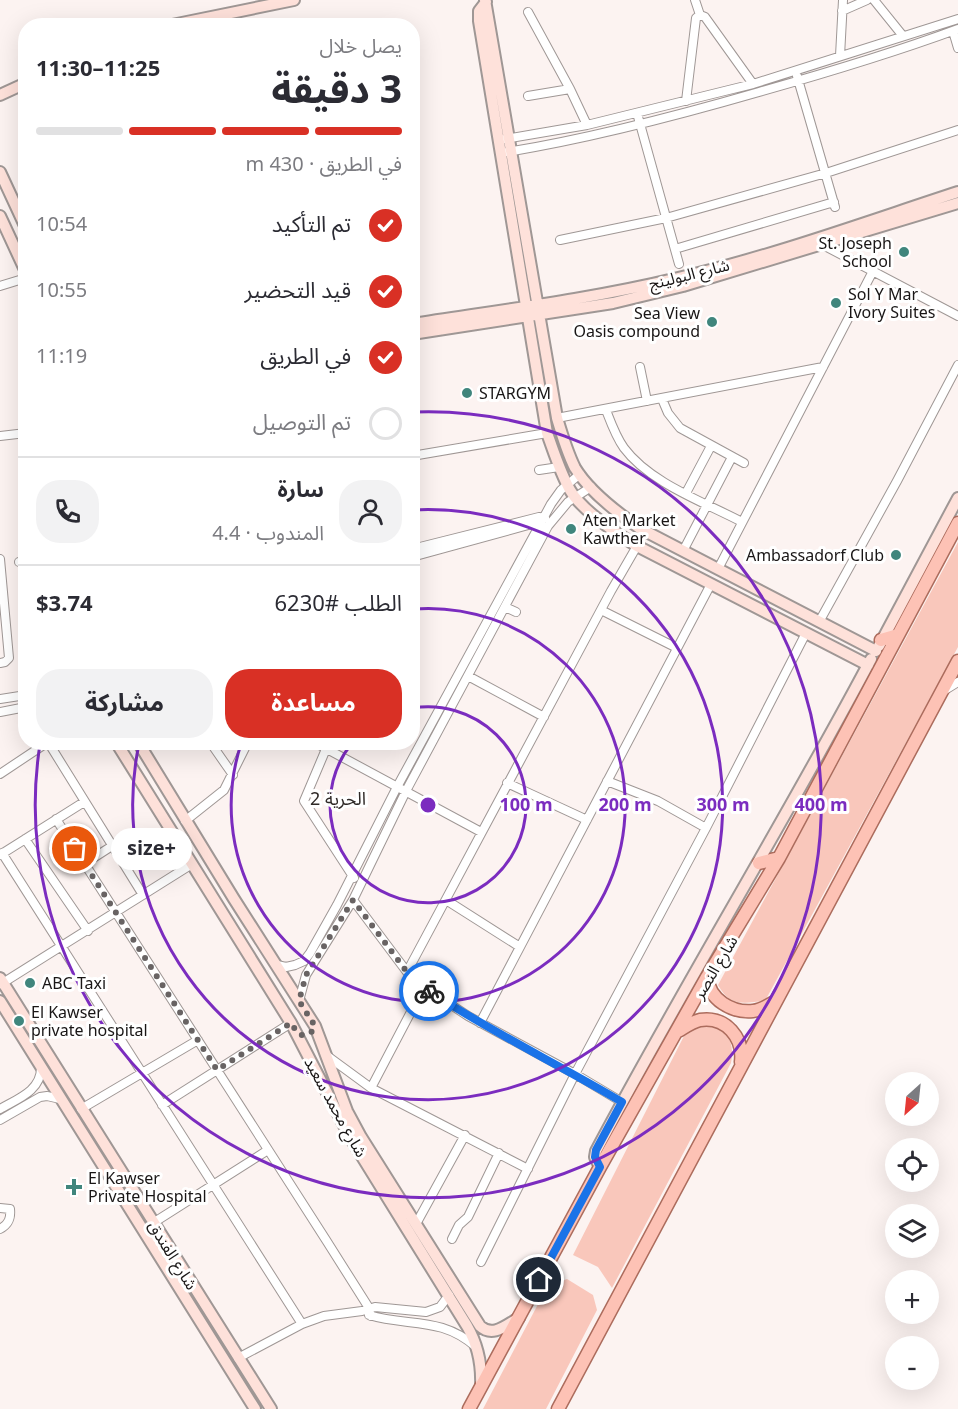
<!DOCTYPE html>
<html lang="ar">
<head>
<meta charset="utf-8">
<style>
  body { margin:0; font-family:Georgia,"Noto Sans Arabic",serif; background:#f2f2f3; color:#2b2b33; direction:rtl; height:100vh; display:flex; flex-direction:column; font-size:22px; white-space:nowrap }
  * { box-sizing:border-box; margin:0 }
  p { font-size:20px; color:#7c7c81 }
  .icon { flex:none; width:33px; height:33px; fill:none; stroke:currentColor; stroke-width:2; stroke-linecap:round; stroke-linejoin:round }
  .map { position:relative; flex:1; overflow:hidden; direction:ltr }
  .panel { position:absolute; left:18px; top:18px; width:402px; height:732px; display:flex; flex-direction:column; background:#fff; border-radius:24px; box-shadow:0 6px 24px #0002; direction:rtl }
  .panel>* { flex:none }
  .needle { width:39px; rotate:207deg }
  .buttons { position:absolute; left:885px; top:1072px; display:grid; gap:12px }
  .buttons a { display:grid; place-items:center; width:54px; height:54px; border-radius:50%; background:#fff; box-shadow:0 6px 24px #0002; font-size:30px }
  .pin { position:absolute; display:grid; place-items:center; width:51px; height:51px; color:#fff; margin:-26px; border:3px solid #fff; border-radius:50%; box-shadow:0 2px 6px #0007 }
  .courier { position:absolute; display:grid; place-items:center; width:60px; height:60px; margin:-30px; border:4px solid #1a73e8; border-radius:50%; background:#fff; color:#222; box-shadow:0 2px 8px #0007 }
  .bubble { position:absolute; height:42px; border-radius:21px; background:#fff; box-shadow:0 6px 24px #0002; font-size:20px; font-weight:700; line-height:42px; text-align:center; direction:rtl }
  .summary em { font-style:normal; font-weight:700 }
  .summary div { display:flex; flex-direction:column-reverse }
  .summary { display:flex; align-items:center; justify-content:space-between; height:102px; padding:0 18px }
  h1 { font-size:39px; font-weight:700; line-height:45px }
  .bar { display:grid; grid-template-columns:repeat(4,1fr); gap:9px 6px; align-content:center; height:72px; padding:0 18px }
  .bar i { height:8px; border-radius:4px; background:#e1e1e2 }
  .bar .selected { background:#d93025 }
  .bar p { grid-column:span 4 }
  .line { display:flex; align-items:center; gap:15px; padding:0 18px; border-top:2px solid #e1e1e2 }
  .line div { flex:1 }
  .round { display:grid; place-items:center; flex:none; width:63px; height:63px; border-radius:24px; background:#f2f2f3 }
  ol { padding:0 18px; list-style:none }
  li { display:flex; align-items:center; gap:18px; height:66px }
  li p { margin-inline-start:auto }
  li .icon { padding:6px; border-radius:50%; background:#d93025; color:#fff; stroke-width:4 }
  li:last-child { color:#7c7c81 }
  li i { width:33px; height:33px; border:3px solid #e1e1e2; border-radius:50% }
  .action { display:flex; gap:12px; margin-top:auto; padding:12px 18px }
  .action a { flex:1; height:69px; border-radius:24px; background:#d93025; color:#fff; font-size:24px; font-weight:700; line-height:69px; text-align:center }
  .action a+a { background:#f2f2f3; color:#2b2b33 }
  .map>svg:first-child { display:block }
  .green { fill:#f9c7bb }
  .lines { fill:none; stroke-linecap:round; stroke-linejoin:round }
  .street-casing { stroke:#9f9795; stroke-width:10 }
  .secondary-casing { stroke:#9f9795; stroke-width:14 }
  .primary-casing { stroke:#ac6c5d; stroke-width:15 }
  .street { stroke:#fff; stroke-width:8 }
  .secondary { stroke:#fee1da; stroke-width:10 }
  .primary { stroke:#fdc2b5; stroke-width:12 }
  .done { stroke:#686363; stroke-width:6; stroke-dasharray:0 10.8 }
  .route { stroke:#1a73e8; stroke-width:8 }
  .ring { fill:none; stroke:#7b2cbf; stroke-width:3 }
  .poi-dot { fill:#40867d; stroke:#fff; stroke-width:2 }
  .labels { text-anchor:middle; stroke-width:6; stroke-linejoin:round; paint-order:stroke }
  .poi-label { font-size:16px; fill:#191616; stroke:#fff; text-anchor:start }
  .street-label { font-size:16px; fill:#191616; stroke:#fff }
  .neighbourhood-label { font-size:18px; fill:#2f2927; stroke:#fff }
  .centre { fill:#7b2cbf; stroke:#fff; stroke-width:3 }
  .ring-label { font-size:18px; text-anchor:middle; font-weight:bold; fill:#7b2cbf; stroke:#fff; stroke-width:6; stroke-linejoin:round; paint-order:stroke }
</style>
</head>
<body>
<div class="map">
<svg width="958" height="1409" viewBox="0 0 958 1409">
  <rect width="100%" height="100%" fill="#fcf3f1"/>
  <path class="green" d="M958,542V647L765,1001C743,1003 730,1007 718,985Z
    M700,1025C724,1023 736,1040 731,1063L612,1288L598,1267L573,1255L685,1034Z
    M567,1279L593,1295L597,1310L546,1409H483L547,1287Z"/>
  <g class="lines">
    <defs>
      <path id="street" d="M695,0L700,15
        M874,0L903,36
        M842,11L867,0
        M528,12L570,89L587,125
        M953,31L958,48
        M840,56L843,0
        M797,76L835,207
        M528,96L570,89
        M686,101L696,18L700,15L705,17L753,84
        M637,113L679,264
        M505,139L587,125L753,84L958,19
        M507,152C593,138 676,116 759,92C826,73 893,53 958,29
        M560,240L666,218L826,173L958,130
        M823,245L958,316
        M675,249L834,202
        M0,286L26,278
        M640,367L647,401
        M662,399L668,413L680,428L744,463
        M606,410C611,423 616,437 624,448C650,483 704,502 742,522
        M557,418L823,367
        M0,436L26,433
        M412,456L547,433
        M539,470L559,467
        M686,493L711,446
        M412,549L539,517L545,518
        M683,551L732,457
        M412,557L532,524H542
        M19,562H26
        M718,569L873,271
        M505,607L516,612
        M601,610L677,648
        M819,622L897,481L958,365
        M0,663L5,662L9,658L0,559
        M468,676L544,717
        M945,690L958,682
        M0,699L26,695
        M0,712L26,707
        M48,742L143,895
        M210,742L233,775
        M314,742L481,832
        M326,749L304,801L354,878
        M0,774L48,742
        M607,781L658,801L706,828
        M507,783L587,820
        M56,819L326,1240L369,1308L371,1316
        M185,821L224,790L248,742
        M25,839L88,931
        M2,853L302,1324
        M0,855L84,802
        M84,864L112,846
        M353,900L407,972L424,987L468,1016L575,1074L622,1102
        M446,900L520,947
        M277,965L286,967L295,965L304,961L310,953L337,905L397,787L551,504L561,490L580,474
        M407,972L611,591L637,546
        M1,984L192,864
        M299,1001L306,975L353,900L406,791L548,526L568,502L591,487
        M480,1023L711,584
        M326,1055L371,1088L528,1169
        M371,1088L424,987
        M162,1105L291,1023
        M0,1109C17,1099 41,1091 41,1068
        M81,1109L198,1040
        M0,1120L40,1097L47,1096L60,1099
        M0,1208L10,1209C11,1218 9,1224 0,1229
        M153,1223L268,1150
        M416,1224L465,1135
        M452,1239L459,1225L468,1217L499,1153
        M481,1262L575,1074L706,828L806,633
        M369,1315C408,1327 441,1316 476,1347
        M238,1358L302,1324L324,1316L362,1311L375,1307L426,1312L440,1307L449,1295"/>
      <path id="secondary" d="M485,0L557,418C562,435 567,452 575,468C589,491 619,514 641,529L876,651
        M486,2L479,11V21L547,433C554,452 560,472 570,490C582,511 616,533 637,546L868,665
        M167,26L294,0
        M0,95L26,83
        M0,172L26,228
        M0,216L26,272
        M412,324C502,310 591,299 678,278C773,256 866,222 958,192
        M412,334L613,303L683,286L958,203
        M879,646L958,498
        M116,742L291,1023L350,1137L467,1326C478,1345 482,1363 481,1386
        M138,742L234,899L315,1026L347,1111L361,1137L480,1326C493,1338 506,1325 519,1318
        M0,978L271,1409
        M0,1001L255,1409
        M600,1167L595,1157L596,1151C684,985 783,825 871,659"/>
      <path id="primary" d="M881,640L898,635
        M759,863L779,858
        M707,977C709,1000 732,1013 753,1011C762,1010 769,1005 776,1001
        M678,1031C685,1027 692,1022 700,1020C726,1016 744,1038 741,1062
        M469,1409L600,1167L707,977L779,858L958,523
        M558,1409L958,661"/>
    </defs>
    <use href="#street" class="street-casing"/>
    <use href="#secondary" class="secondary-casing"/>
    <use href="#primary" class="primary-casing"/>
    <use href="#street" class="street"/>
    <use href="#secondary" class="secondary"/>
    <use href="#primary" class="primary"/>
  </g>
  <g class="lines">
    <path class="done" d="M75,849L217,1070L291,1023L298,1034C306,1037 312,1034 315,1026L299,1001L306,975L353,900L407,972L429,991"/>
    <path class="route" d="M429,991C491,1032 558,1064 622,1102L596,1150L595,1157L600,1167L539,1280"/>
  </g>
  <g class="ring">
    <path d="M413 708A98 98 0 1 1 352 743"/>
    <path d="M413 609A197 197 0 1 1 241 744"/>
    <path d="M413 510A295 295 0 1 1 139 744"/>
    <path d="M414 412A393 393 0 1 1 40 744"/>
  </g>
  <g class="poi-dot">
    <circle cx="904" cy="252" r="6"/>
    <circle cx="836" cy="303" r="6"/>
    <circle cx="712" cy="322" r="6"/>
    <circle cx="467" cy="393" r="6"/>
    <circle cx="571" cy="529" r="6"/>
    <circle cx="896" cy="555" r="6"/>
    <circle cx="30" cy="983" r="6"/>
    <circle cx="19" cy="1021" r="6"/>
    <path d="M71 1178h6v6h6v6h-6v6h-6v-6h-6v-6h6z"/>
  </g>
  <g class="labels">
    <g class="poi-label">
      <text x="892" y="249" text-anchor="end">St. Joseph<tspan x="892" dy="18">School</tspan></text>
      <text x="848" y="300">Sol Y Mar<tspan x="848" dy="18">Ivory Suites</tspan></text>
      <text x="700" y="319" text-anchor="end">Sea View<tspan x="700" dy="18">Oasis compound</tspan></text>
      <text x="479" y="399">STARGYM</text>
      <text x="583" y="526">Aten Market<tspan x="583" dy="18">Kawther</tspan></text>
      <text x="884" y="561" text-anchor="end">Ambassadorf Club</text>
      <text x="42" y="989">ABC Taxi</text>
      <text x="31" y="1018">El Kawser<tspan x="31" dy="18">private hospital</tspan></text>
      <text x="88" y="1184">El Kawser<tspan x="88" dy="18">Private Hospital</tspan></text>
    </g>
    <g class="street-label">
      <text transform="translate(689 274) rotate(-14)" y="6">شارع البولينج</text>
      <text transform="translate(715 967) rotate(-59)" y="6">شارع النصر</text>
      <text transform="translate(336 1107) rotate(61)" y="6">شارع محمد سعيد</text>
      <text transform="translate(173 1255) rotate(58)" y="6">شارع الفندق</text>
    </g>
    <g class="neighbourhood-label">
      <text x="338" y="805">الحرية 2</text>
    </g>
  </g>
  <circle cx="428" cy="805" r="9" class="centre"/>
  <g class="ring-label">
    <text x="526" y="811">100 m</text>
    <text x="625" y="811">200 m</text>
    <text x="723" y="811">300 m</text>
    <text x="821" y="811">400 m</text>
  </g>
</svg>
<div class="buttons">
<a><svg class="needle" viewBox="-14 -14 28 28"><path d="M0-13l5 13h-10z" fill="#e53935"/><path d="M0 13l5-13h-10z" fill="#7c7c81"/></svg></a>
<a><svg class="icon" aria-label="locate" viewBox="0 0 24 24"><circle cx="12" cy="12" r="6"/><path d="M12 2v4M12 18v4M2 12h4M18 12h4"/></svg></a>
<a><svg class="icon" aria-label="layers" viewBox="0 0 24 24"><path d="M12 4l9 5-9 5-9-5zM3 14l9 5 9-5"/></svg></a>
<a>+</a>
<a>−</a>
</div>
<div class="pin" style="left:75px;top:849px;background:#ea580c"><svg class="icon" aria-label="bag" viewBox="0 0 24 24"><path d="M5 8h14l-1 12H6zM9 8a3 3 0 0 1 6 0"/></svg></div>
<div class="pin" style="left:539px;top:1280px;background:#1f2937"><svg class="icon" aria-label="home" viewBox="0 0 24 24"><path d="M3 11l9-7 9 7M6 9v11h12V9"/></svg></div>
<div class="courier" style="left:429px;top:991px"><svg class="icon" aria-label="bike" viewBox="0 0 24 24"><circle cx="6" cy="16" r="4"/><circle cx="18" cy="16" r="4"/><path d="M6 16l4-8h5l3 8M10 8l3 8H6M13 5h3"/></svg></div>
<div class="bubble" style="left:111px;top:828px;width:81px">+size</div>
<section class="panel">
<div class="summary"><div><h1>3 دقيقة</h1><p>يصل خلال</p></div><em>11:25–11:30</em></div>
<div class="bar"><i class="selected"></i><i class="selected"></i><i class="selected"></i><i></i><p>في الطريق · 430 m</p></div>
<ol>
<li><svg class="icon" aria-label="check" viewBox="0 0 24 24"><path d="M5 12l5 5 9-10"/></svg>تم التأكيد<p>10:54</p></li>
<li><svg class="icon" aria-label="check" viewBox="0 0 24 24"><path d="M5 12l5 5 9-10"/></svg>قيد التحضير<p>10:55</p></li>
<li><svg class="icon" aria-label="check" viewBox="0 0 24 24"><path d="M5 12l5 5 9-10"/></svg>في الطريق<p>11:19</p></li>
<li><i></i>تم التوصيل</li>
</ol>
<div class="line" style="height:108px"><a class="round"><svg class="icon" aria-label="person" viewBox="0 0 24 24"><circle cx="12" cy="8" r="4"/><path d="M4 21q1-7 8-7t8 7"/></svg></a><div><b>سارة</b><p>المندوب · 4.4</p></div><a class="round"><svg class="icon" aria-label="phone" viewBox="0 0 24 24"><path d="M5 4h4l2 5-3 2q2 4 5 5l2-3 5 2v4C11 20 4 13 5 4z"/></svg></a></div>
<div class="line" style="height:78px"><div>الطلب #6230</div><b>$3.74</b></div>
<div class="action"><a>مساعدة</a><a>مشاركة</a></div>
</section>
</div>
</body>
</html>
